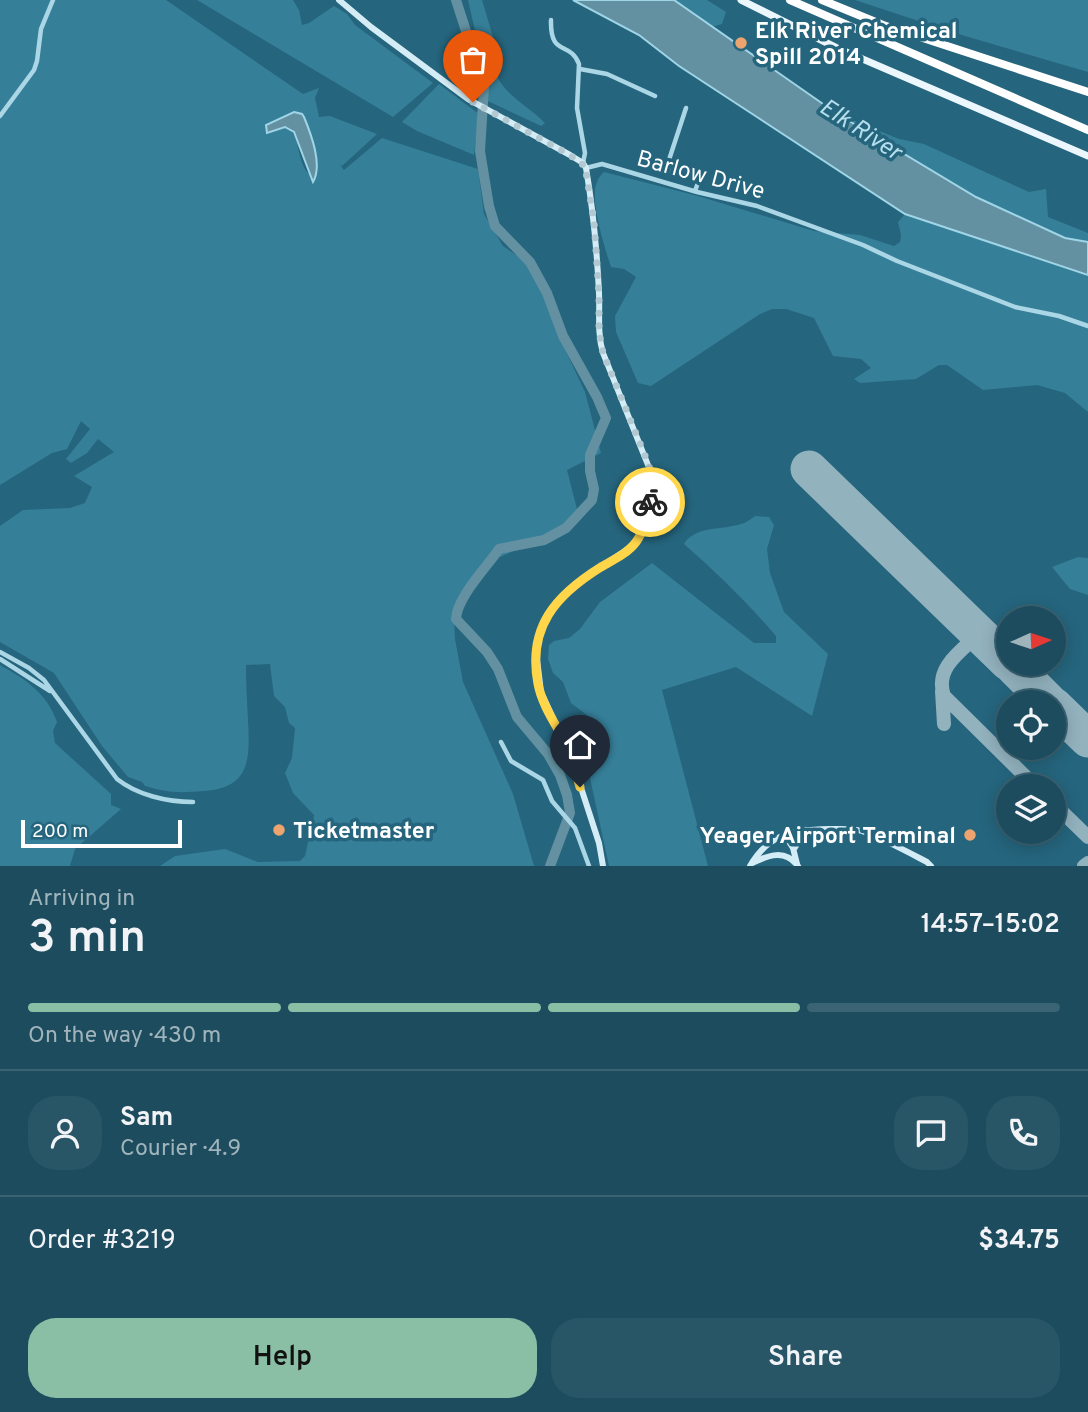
<!DOCTYPE html>
<html lang="en">
<head>
<meta charset="utf-8">
<style>
  body { margin:0; font-family:Overpass,sans-serif; background:#295667; color:#f1f3f6; height:100vh; display:flex; flex-direction:column; font-size:26px; white-space:nowrap }
  * { box-sizing:border-box; margin:0 }
  p { font-size:23px; color:#a0b4bc }
  .icon { flex:none; width:38px; height:38px; fill:none; stroke:currentColor; stroke-width:2; stroke-linecap:round; stroke-linejoin:round }
  .map { position:relative; height:866px; overflow:hidden }
  .drawer { display:flex; flex-direction:column; background:#1c4c5e; flex:1 }
  .drawer>* { flex:none }
  .needle { width:46px; rotate:87deg }
  .fabs { position:absolute; left:996px; top:606px; display:grid; gap:14px }
  .fabs a { display:grid; place-items:center; width:70px; height:70px; border-radius:50%; background:#1c4c5e; box-shadow:0 4px 18px #0003,0 0 0 2px #3a6373; font-size:35px }
  .scale { position:absolute; left:21px; bottom:18px; width:161px; box-sizing:border-box; padding-left:7px; border:4px solid #fff; border-top:0; font-size:19px; line-height:24px; white-space:nowrap; color:#fff; -webkit-text-stroke:5px #25657d; paint-order:stroke }
  .pin { position:absolute; display:grid; place-items:center; width:60px; height:60px; color:#fff; margin:-72px -30px; border-radius:50% 50% 50% 0; rotate:-45deg; box-shadow:0 0 7px #0007 }
  .pin .icon { rotate:45deg }
  .courier { position:absolute; display:grid; place-items:center; width:70px; height:70px; margin:-35px; border:5px solid #ffd54a; border-radius:50%; background:#fff; color:#222; box-shadow:0 2px 9px #0007 }
  .summary em { font-style:normal; font-weight:600 }
  .summary div { display:flex; flex-direction:column-reverse }
  .summary { display:flex; align-items:center; justify-content:space-between; height:119px; padding:0 28px }
  h1 { font-size:46px; font-weight:600; line-height:52px }
  .bar { display:grid; grid-template-columns:repeat(4,1fr); gap:10px 7px; align-content:center; height:84px; padding:0 28px }
  .bar i { height:9px; border-radius:5px; background:#3a6373 }
  .bar .current { background:#8abfa5 }
  .bar p { grid-column:span 4 }
  .line { display:flex; align-items:center; gap:18px; padding:0 28px; border-top:2px solid #3a6373 }
  .line div { flex:1 }
  .round { display:grid; place-items:center; flex:none; width:74px; height:74px; border-radius:28px; background:#295667 }
  .action { display:flex; gap:14px; margin-top:auto; padding:14px 28px }
  .action a { flex:1; height:80px; border-radius:28px; background:#8abfa5; color:#111; font-size:28px; font-weight:600; line-height:80px; text-align:center }
  .action a+a { background:#295667; color:#f1f3f6 }
  .map>svg:first-child { display:block }
  .green { fill:#367f99; fill-rule:evenodd }
  .water { fill:#6391a1; stroke:#9fd5e6; stroke-width:2 }
  .lines { fill:none; stroke-linecap:round; stroke-linejoin:round }
  .river { stroke:#6391a1; stroke-width:10 }
  .taxiway { stroke:#92b2be; stroke-width:14 }
  .runway { stroke:#92b2be; stroke-width:37 }
  .street { stroke:#aad6e5; stroke-width:4.5 }
  .secondary { stroke:#d4ecf5; stroke-width:6 }
  .primary { stroke:#ebf7fd; stroke-width:7 }
  .highway { stroke:#fff; stroke-width:8 }
  .done { stroke:#b3c9d2; stroke-width:7; stroke-dasharray:0 12.6 }
  .route { stroke:#ffd54a; stroke-width:9 }
  .poi-dot { fill:#eea46f; stroke:#25657d; stroke-width:2.5 }
  .labels { text-anchor:middle; stroke-width:7; stroke-linejoin:round; paint-order:stroke }
  .poi-label { font-size:23px; font-weight:bold; fill:#fff; stroke:#25657d; text-anchor:start }
  .street-label { font-size:23px; fill:#fff; stroke:#25657d }
  .water-label { font-size:24px; font-style:italic; fill:#b6dfed; stroke:#25657d }
</style>
</head>
<body>
<div class="map">
<svg width="1088" height="866" viewBox="0 0 1088 866">
  <rect width="100%" height="100%" fill="#25657d"/>
  <path class="green" d="M0,0H166L303,94L319,88L315,98L319,117L330,116L377,134L342,166L340,165L344,170L382,138L478,169L484,214L503,246L525,261L541,285L562,343L585,392L601,453L567,470L578,513L555,537L528,545L488,562L472,583L454,616L455,639L463,682L513,794L534,866H160L175,856L225,849L258,862L300,861L305,856L314,815L293,793L285,773L292,758L295,728L289,723L285,707L274,696L270,664L246,665C246,683 247,702 248,720C250,758 251,788 204,791C179,793 169,793 145,786L142,782L128,777L102,746L54,673L0,642V526L23,510L70,508L85,503L92,487L74,476L114,452L98,439L87,453L71,463L66,459L90,429L81,421L67,449L52,453L0,485ZM266,125H307L312,141L316,172L308,173C296,158 301,139 288,127L268,133Z
    M197,0H293L299,10L302,25L309,23L334,6L347,14L355,25L433,83L393,117Z
    M468,0H482L493,37L485,46L477,39Z
    M674,0H707L726,12L722,24L712,27Z
    M855,0H1088V72L955,33Z
    M490,52C492,59 493,67 496,74C505,96 530,107 545,123L541,126L473,94L459,76L458,66L468,57Z
    M439,84L479,114L474,155L417,131L402,122Z
    M836,113L899,139L924,144L1029,192L1046,189L1048,217L1088,233V242L1065,238L976,197Z
    M604,172L698,196L814,231L860,235L894,246L900,242L901,235L898,222L905,214L1088,275V412L1065,393L1037,385L983,390L947,365H939L916,379L860,383L854,379L871,368L861,359L833,356L814,318L786,309H772L760,314L651,386L638,383L616,332L615,316L636,277L624,269L611,267C605,249 589,198 597,182C598,178 601,175 604,172Z
    M755,516L769,517L774,525L767,549L770,573L784,612L828,654L812,716L736,667L662,690L708,866H609L585,755L590,731L588,716L571,703L563,682L553,673L548,659L549,645L554,641L569,638L580,629L600,602L652,563L754,643H776V636C748,603 717,573 684,544C694,526 723,530 741,524C746,523 751,519 755,516Z
    M1078,557L1088,558V595L1070,589L1052,567Z
    M0,665C25,679 47,693 57,722L53,731L55,743L111,794V805L121,809L75,849L70,866H0Z"/>
  <path class="water" d="M573,0H674L836,113L976,197L1065,238L1088,242V275L905,214L679,66L639,35Z
    M294,112L302,114L304,117C311,134 323,165 313,182L294,132L285,127L267,133L266,125Z"/>
  <g class="lines">
    <path class="river" d="M456,0L484,87L480,151L489,206L495,226L530,262L547,293L563,336L597,397L606,418L590,455V471L594,489L592,500L566,528L544,540L499,549C487,567 457,597 456,619L487,652L498,669L517,717L548,754L560,775L567,795L570,813L550,866"/>
    <path class="taxiway" d="M979,634C961,651 934,668 944,696L1035,786
      M942,691L944,724
      M1054,804L1088,837
      M1084,866L1088,863"/>
    <path class="runway" d="M809,469L1008,662
      M1010,663L1049,702
      M1054,706L1088,739"/>
    <path class="street" d="M551,20C550,58 570,40 579,64L577,108L585,153L583,163
      M580,69L607,74L655,96
      M686,108L666,169L699,180L695,191
      M0,116L34,70L37,61L41,29L53,0
      M586,168L602,164L697,192L757,206L863,245L897,261L1015,307L1059,316L1088,326
      M0,652L29,668L44,680L117,779C137,795 167,802 193,802
      M0,659L50,691
      M501,742L511,761L543,780L552,801L575,828L589,866"/>
    <path class="secondary" d="M339,0L371,27L468,99L570,155L583,163L586,168C593,209 597,251 599,293C600,313 597,333 603,353L650,470L652,490L648,513L641,534L634,545L581,580L555,604L541,628L536,651L541,692L571,757L599,843L603,866
      M784,834L793,848L797,864
      M794,849L806,830
      M752,863C769,855 785,849 798,866
      M750,866C769,833 793,830 829,829C840,829 852,828 862,831C884,839 906,851 927,862L931,866"/>
    <path class="primary" d="M741,0L837,48L1088,156"/>
    <path class="highway" d="M790,0L1088,130
      M822,0L883,25L1088,92"/>
  </g>
  <g class="lines">
    <path class="done" d="M473,102L570,155L585,166L594,221L599,294V332L603,353L648,463L652,476L650,502"/>
    <path class="route" d="M580,787C576,772 571,756 565,742C555,723 542,705 538,684C527,627 556,595 601,567C613,560 628,553 636,542C644,531 647,516 650,502"/>
  </g>
  <g class="poi-dot">
    <circle cx="741" cy="43" r="7"/>
    <circle cx="279" cy="830" r="7"/>
    <circle cx="970" cy="835" r="7"/>
  </g>
  <g class="labels">
    <g class="poi-label">
      <text x="755" y="38">Elk River Chemical<tspan x="755" dy="26">Spill 2014</tspan></text>
      <text x="293" y="838">Ticketmaster</text>
      <text x="956" y="843" text-anchor="end">Yeager Airport Terminal</text>
    </g>
    <g class="street-label">
      <text transform="translate(701 174) rotate(15)" y="8">Barlow Drive</text>
    </g>
    <g class="water-label">
      <text transform="translate(861 129) rotate(33)" y="8">Elk River</text>
    </g>
  </g>
</svg>
<div class="fabs">
<a><svg class="needle" viewBox="-14 -14 28 28"><path d="M0-13l5 13h-10z" fill="#e53935"/><path d="M0 13l5-13h-10z" fill="#a0b4bc"/></svg></a>
<a><svg class="icon" aria-label="locate" viewBox="0 0 24 24"><circle cx="12" cy="12" r="6"/><path d="M12 2v4M12 18v4M2 12h4M18 12h4"/></svg></a>
<a><svg class="icon" aria-label="layers" viewBox="0 0 24 24"><path d="M12 4l9 5-9 5-9-5zM3 14l9 5 9-5"/></svg></a>
</div>
<div class="scale">200 m</div>
<div class="pin" style="left:473px;top:102px;background:#ea580c"><svg class="icon" aria-label="bag" viewBox="0 0 24 24"><path d="M5 8h14l-1 12H6zM9 8a3 3 0 0 1 6 0"/></svg></div>
<div class="pin" style="left:580px;top:787px;background:#1f2937"><svg class="icon" aria-label="home" viewBox="0 0 24 24"><path d="M3 11l9-7 9 7M6 9v11h12V9"/></svg></div>
<div class="courier" style="left:650px;top:502px"><svg class="icon" aria-label="bike" viewBox="0 0 24 24"><circle cx="6" cy="16" r="4"/><circle cx="18" cy="16" r="4"/><path d="M6 16l4-8h5l3 8M10 8l3 8H6M13 5h3"/></svg></div>
</div>
<section class="drawer">
<div class="summary"><div><h1>3 min</h1><p>Arriving in</p></div><em>14:57–15:02</em></div>
<div class="bar"><i class="current"></i><i class="current"></i><i class="current"></i><i></i><p>On the way · 430 m</p></div>
<div class="line" style="height:126px"><a class="round"><svg class="icon" aria-label="person" viewBox="0 0 24 24"><circle cx="12" cy="8" r="4"/><path d="M4 21q1-7 8-7t8 7"/></svg></a><div><b>Sam</b><p>Courier · 4.9</p></div><a class="round"><svg class="icon" aria-label="chat" viewBox="0 0 24 24"><path d="M4 5h16v11H9l-5 4z"/></svg></a><a class="round"><svg class="icon" aria-label="phone" viewBox="0 0 24 24"><path d="M5 4h4l2 5-3 2q2 4 5 5l2-3 5 2v4C11 20 4 13 5 4z"/></svg></a></div>
<div class="line" style="height:91px"><div>Order #3219</div><b>$34.75</b></div>
<div class="action"><a>Help</a><a>Share</a></div>
</section>
</body>
</html>
